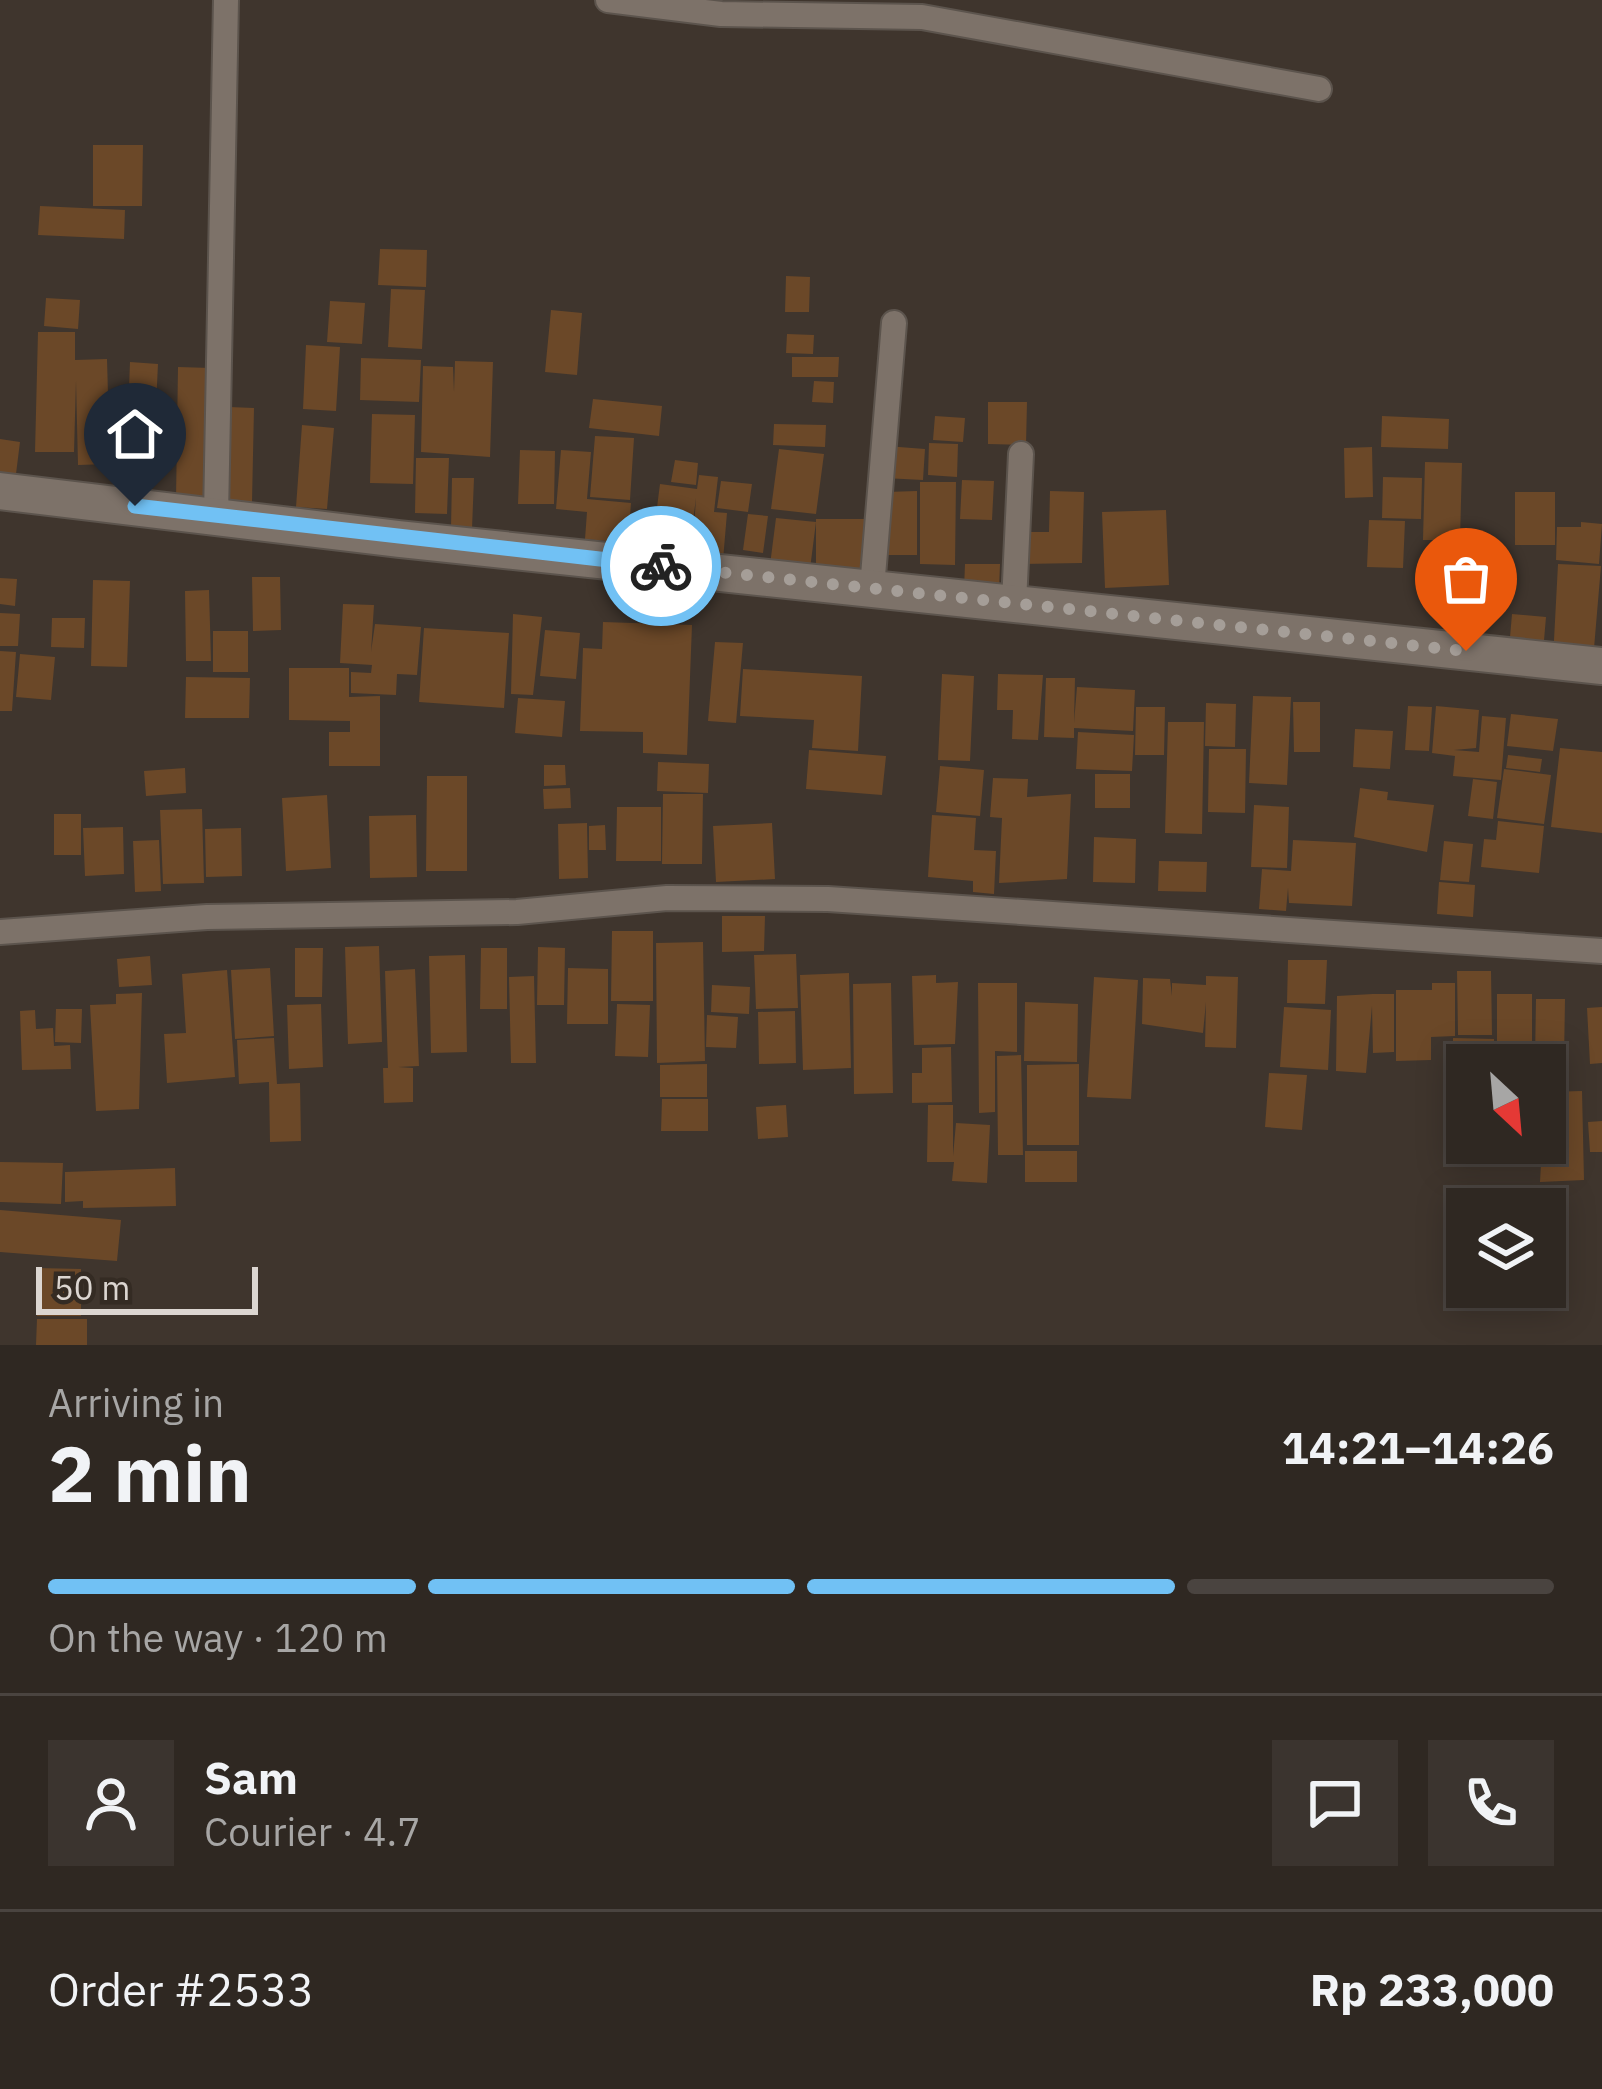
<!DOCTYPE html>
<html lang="en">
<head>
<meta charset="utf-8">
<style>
  body { margin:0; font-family:"IBM Plex Sans",sans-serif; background:#3b342f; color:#f1f3f6; height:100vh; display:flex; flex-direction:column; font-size:45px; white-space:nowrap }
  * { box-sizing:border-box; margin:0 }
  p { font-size:39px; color:#a7a6a5 }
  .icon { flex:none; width:66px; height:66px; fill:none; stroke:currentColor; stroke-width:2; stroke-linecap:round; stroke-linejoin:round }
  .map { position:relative; height:1345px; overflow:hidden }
  .details { display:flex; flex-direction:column; background:#2f2822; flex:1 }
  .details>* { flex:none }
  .needle { width:78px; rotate:154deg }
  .buttons { position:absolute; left:1446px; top:1044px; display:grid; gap:24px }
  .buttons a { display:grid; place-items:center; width:120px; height:120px; border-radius:0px; background:#2f2822; box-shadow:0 6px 30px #0003,0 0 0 3px #4a4440; font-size:60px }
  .scale { position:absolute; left:36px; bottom:30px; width:222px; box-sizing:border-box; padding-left:12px; border:6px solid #dcd6d1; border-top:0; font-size:33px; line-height:42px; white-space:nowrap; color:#dcd6d1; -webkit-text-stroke:9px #342b23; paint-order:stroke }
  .pin { position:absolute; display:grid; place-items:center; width:102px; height:102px; color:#fff; margin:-123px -51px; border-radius:50% 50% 50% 0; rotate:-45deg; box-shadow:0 0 12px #0007 }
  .pin .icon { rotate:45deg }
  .courier { position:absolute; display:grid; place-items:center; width:120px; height:120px; margin:-60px; border:9px solid #71c1f4; border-radius:50%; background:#fff; color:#222; box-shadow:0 3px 15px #0007 }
  .headline em { font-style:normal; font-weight:700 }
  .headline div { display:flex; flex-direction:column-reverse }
  .headline { display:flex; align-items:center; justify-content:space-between; height:204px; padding:0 48px }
  h1 { font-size:78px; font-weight:700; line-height:90px }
  .bar { display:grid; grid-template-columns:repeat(4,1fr); gap:18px 12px; align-content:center; height:144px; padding:0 48px }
  .bar i { height:15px; border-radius:9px; background:#4a4440 }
  .bar .selected { background:#71c1f4 }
  .bar p { grid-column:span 4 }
  .line { display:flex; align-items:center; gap:30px; padding:0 48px; border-top:3px solid #4a4440 }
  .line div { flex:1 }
  .round { display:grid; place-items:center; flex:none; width:126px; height:126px; border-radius:0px; background:#3b342f }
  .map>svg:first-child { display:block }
  .building { fill:#6b4828 }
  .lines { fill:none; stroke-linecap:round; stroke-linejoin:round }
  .minor-casing { stroke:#5c544d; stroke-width:28 }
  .secondary-casing { stroke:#5c544d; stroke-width:40 }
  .minor { stroke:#7d7269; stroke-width:24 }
  .secondary { stroke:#7d7269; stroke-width:36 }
  .done { stroke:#a59e98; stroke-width:12; stroke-dasharray:0 21.6 }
  .route { stroke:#71c1f4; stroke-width:15 }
</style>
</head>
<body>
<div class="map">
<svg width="1602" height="1345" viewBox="0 0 1602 1345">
  <rect width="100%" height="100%" fill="#3f352d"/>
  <path class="building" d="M93,145H143L142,206H93Z
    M40,206L125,210L124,239L38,235Z
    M380,249L427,250L426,287L378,285Z
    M786,276L810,277L809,312H785Z
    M391,289L425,290L422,349L388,347Z
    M46,298L80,300L78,329L44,326Z
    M330,301L365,303L362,344L327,342Z
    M551,310L582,313L577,375L545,372Z
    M38,332H75V360L107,359L110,464L78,465L76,381L74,452H35Z
    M787,334L814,335L813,354L786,353Z
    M306,345L340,347L336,411L303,409Z
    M792,357H839L838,377H792Z
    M361,358L421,360L419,402L360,400Z
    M455,361L493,362L490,457L421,452L423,366L453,367L454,392Z
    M130,362L158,364L153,468L126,467Z
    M178,367L211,368L209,500L176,499Z
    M814,381L834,382L833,403L812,402Z
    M593,399L662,406L659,436L589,428Z
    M988,402H1027L1026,445L988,444Z
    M229,407L254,408L252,502L226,501Z
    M372,414L415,415L413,484L370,483Z
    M935,416L965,418L963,442L933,440Z
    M1382,416L1449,419L1448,449L1381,447Z
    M774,424L826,425L825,447L773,445Z
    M302,425L334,428L327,509L296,507Z
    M595,436L634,438L630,500L590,497Z
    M0,439L20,442L15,482L0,480Z
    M929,443L958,444L957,477L928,475Z
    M886,446L925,449L923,480L884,478Z
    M1372,447L1373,497L1345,498L1344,448Z
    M779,449L824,454L816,514L771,509Z
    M520,450L555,451L554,504H518Z
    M561,450L591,452L587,499L631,503L628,543L585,539L587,512L556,509Z
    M416,458H449L447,514L415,513Z
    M675,460L698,463L696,485L671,482Z
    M1425,462L1462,463L1460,540H1423Z
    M699,475L718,477L714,512L727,513L723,560L692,558L696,498L688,559L651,554L660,484L697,489Z
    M1383,477L1422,478L1421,519L1382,518Z
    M452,478H474L472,529L451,528Z
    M962,480L994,481L992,520L960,519Z
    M721,481L752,484L748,512L717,508Z
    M920,482H956L955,565L920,564Z
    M917,491V555H887L886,492Z
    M1050,491L1084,492L1082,563L1021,564L1022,532H1049Z
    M1515,492H1555V545H1515Z
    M1166,510L1169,585L1105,588L1102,512Z
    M748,514L768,516L763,553L743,550Z
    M776,518L816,522L810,569L770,565Z
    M816,519H871V575H816Z
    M1369,520L1405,521L1403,568L1367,567Z
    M1581,522L1602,524L1599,564L1556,560L1557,527H1581Z
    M965,564H1000L999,590L964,589Z
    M1558,564L1601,566L1593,660L1553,659Z
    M252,577H280L281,630L253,631Z
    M0,578L17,579L15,606L0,604Z
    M93,580L130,581L127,667L91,666Z
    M209,590L211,661H186L185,591Z
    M343,604L374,605L371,652L375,624L421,627L417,675L397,674L396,695L351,693V672L371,673L372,665L340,663Z
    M0,613L20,614L18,646H0Z
    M513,614L542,617L533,695L511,694Z
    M1512,614L1546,617L1543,652L1509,649Z
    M52,618H85L84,648L51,647Z
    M603,622L692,625L687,755L643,753V732L580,731L583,648L602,649Z
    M424,628L509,633L504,708L419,702Z
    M545,630L580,633L576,679L540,676Z
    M213,631H248V672H213Z
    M715,642L743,643L736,723L708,721Z
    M0,651L16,652L12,711H0Z
    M20,654L55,657L51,700L16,697Z
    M289,668H349V697L380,696V766H329V732H350V721L289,720Z
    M743,669L862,676L858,751L812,748L814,720L740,716Z
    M942,674L974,676L970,761L938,760Z
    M998,674L1043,675L1038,740L1012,739L1013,710H997Z
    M186,677L250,678L249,718H185Z
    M1046,678H1075L1074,723L1077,687L1135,690L1133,731L1074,728V738L1044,737Z
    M1253,696L1291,697L1287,785L1249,783Z
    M518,698L565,701L562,737L515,733Z
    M1293,702H1320V752H1294Z
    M1206,703L1236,704L1235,747L1205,746Z
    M1408,706L1432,707L1429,751L1405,750Z
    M1436,706L1479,710L1476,748L1454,750L1479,752L1482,716L1506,718L1501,780L1453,776L1455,756L1432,753Z
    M1136,707H1165L1164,755H1135Z
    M1511,714L1558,719L1553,751L1507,746Z
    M1168,722H1204L1202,834L1165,833Z
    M1355,729L1393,731L1390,769L1353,767Z
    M1078,732L1134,735L1132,771L1076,769Z
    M1560,748L1602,752V833L1551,827Z
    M1209,749H1246L1245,813L1208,812Z
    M809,750L886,756L882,795L806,789Z
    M1508,755L1542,759L1540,772L1506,768Z
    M658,762L709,764L708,793L657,791Z
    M544,765H565L566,785L544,786Z
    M940,766L984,770L980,816L936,812Z
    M185,768L186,793L146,796L144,771Z
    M1504,769L1551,775L1544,824L1497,818Z
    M1095,774H1130V808H1095Z
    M427,776H467V871H426Z
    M993,778L1028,779L1027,797L1071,794L1067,879L999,883L1002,818L990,817Z
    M1473,779L1497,782L1493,819L1468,816Z
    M570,788L571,808L544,809L543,789Z
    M1360,788L1388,792L1387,800L1434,805L1427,852L1354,837Z
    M663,794H703L702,864H662Z
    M327,795L331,868L286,871L282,798Z
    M1254,805L1289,807L1287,868L1251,867Z
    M617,807H661V861H616Z
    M202,809L204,883L163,884L160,810Z
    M54,814H81V855H54Z
    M416,815L417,877L370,878L369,816Z
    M932,815L976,818L974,850L996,851L994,894L973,892V881L928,877Z
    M1498,821L1544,826L1539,873L1481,867L1484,839L1496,840Z
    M587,823L588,878L559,879L558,824Z
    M772,823L775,879L716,882L713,826Z
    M605,825L606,850H589V826Z
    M123,827L124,874L85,876L83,828Z
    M241,828L242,876L206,877L205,829Z
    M1094,837L1136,839L1135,883L1093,882Z
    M159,840L161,891L135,892L133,841Z
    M1293,840L1356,843L1352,906L1289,903L1288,888L1286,911L1259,909L1262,869L1291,871Z
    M1444,841L1473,844L1469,882L1440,880Z
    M1159,861L1207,862L1206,892L1158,891Z
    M1439,882L1475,885L1473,917L1437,914Z
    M722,916H765L764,951L722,952Z
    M612,931H653V1001H611Z
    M703,942L705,1061L657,1063L656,943Z
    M379,946L382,1042L348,1044L345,947Z
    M538,947L565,948L564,1005H537Z
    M295,948H323L322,997H295Z
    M481,948H507V1009H480Z
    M796,954L798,1008L756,1009L754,955Z
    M465,955L467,1052L431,1053L429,956Z
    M150,956L152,985L119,987L117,959Z
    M1288,960H1327L1325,1004L1287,1003Z
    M270,968L274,1036L235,1039L231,970Z
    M568,968L608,969V1024H567Z
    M415,969L419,1066L398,1067L413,1068V1102L384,1103L383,1068H388L385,971Z
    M227,970L235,1077L167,1083L164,1034L186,1033L182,974Z
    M1457,971H1491L1492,1035H1458Z
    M849,973L851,1068L803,1070L800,975Z
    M936,975V983L958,982L955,1044L914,1045L912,976Z
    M534,976L536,1063H511L509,977Z
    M1206,976L1238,977L1236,1048L1205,1047L1206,1002L1203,1033L1142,1024L1143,978L1170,979L1172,996V983L1206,985Z
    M1094,977L1138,980L1131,1099L1087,1097Z
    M891,983L893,1093L854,1094L853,984Z
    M978,983H1017V1052L995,1051V1112L979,1113Z
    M1432,983H1455V1036L1431,1037V1060L1396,1061V990H1432Z
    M712,985L750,987L749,1014L711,1012Z
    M142,993L139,1109L96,1111L90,1005L116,1004V994Z
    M1373,994H1394V1052L1373,1053L1372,1006L1366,1073L1336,1071L1337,996Z
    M1497,994H1532V1065H1497Z
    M1536,999H1565L1564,1060H1535Z
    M1025,1002L1078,1004L1077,1062L1024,1061Z
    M321,1004L323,1067L289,1069L287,1005Z
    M617,1004L650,1005L648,1057L615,1056Z
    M1284,1007L1331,1010L1328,1070L1280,1067Z
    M1602,1007V1063L1590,1064L1587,1008Z
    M56,1009H82L81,1043L55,1042Z
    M35,1010L36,1029L53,1028L54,1046L70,1045L71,1069L22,1070L20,1011Z
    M795,1011L796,1063L759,1064L758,1012Z
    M707,1015L738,1017L736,1048L706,1047Z
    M274,1038L277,1084L300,1083L301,1141L270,1142L269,1082L239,1084L237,1040Z
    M1453,1038L1494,1039V1065H1467V1143H1493V1151H1452Z
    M951,1047L952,1102L912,1103V1073H922V1048Z
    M1021,1055L1023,1155H998L997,1056Z
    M707,1064V1097H660V1065Z
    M1079,1064V1145H1027V1065Z
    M1269,1073L1307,1075L1302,1130L1265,1127Z
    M1582,1091L1584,1180L1540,1182L1545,1092Z
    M662,1099H708V1131H661Z
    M786,1105L788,1137L758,1139L756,1107Z
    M928,1105H953V1156L956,1123L990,1125L987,1183L952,1181L954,1162H927Z
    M1602,1121V1152H1590L1588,1122Z
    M1496,1143H1533V1157H1496Z
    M1025,1151H1077V1182H1025Z
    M0,1162L63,1163L61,1204L0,1202Z
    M175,1168L176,1206L83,1208V1201L65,1202V1172Z
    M1527,1186L1557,1187L1556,1212L1527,1209Z
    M0,1210L121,1220L117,1261L0,1252Z
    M37,1268L81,1269V1316H37Z
    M37,1319H87V1345H36Z"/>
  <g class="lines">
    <defs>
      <path id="minor" d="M608,0L721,14L922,17L1319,89
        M216,516L226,0
        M872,588L894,323
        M1014,603L1021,454
        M0,932L207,917L517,912L667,898L828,899L1602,951"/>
      <path id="secondary" d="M0,491L399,539L1602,666"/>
    </defs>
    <use href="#minor" class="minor-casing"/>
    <use href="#secondary" class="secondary-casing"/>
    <use href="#minor" class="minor"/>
    <use href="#secondary" class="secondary"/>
  </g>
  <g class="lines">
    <path class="done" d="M661,566L1466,651"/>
    <path class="route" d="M135,506L661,566"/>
  </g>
</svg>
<div class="buttons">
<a><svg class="needle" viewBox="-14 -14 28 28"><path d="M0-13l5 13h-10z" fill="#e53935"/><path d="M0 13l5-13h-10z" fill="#a7a6a5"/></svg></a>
<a><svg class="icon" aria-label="layers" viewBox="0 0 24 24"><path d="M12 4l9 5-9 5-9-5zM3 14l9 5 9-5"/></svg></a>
</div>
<div class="scale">50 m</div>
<div class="pin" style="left:1466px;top:651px;background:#ea580c"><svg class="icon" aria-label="bag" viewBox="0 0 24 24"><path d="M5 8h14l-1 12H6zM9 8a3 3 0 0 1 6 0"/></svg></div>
<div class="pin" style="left:135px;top:506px;background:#1f2937"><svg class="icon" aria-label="home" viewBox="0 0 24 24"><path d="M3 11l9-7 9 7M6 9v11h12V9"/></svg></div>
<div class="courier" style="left:661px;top:566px"><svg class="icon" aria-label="bike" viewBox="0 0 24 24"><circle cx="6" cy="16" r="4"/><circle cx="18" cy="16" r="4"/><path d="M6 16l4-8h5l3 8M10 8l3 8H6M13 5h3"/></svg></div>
</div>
<section class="details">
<div class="headline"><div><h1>2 min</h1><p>Arriving in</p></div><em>14:21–14:26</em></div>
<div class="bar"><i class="selected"></i><i class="selected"></i><i class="selected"></i><i></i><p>On the way · 120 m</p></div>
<div class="line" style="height:216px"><a class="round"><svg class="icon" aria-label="person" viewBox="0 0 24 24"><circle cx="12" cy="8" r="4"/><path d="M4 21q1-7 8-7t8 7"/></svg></a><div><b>Sam</b><p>Courier · 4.7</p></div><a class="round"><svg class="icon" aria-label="chat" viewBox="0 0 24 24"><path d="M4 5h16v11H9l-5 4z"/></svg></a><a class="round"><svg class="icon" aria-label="phone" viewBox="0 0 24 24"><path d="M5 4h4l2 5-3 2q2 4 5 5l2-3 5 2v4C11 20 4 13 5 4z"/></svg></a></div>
<div class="line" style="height:156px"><div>Order #2533</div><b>Rp 233,000</b></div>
</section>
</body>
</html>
